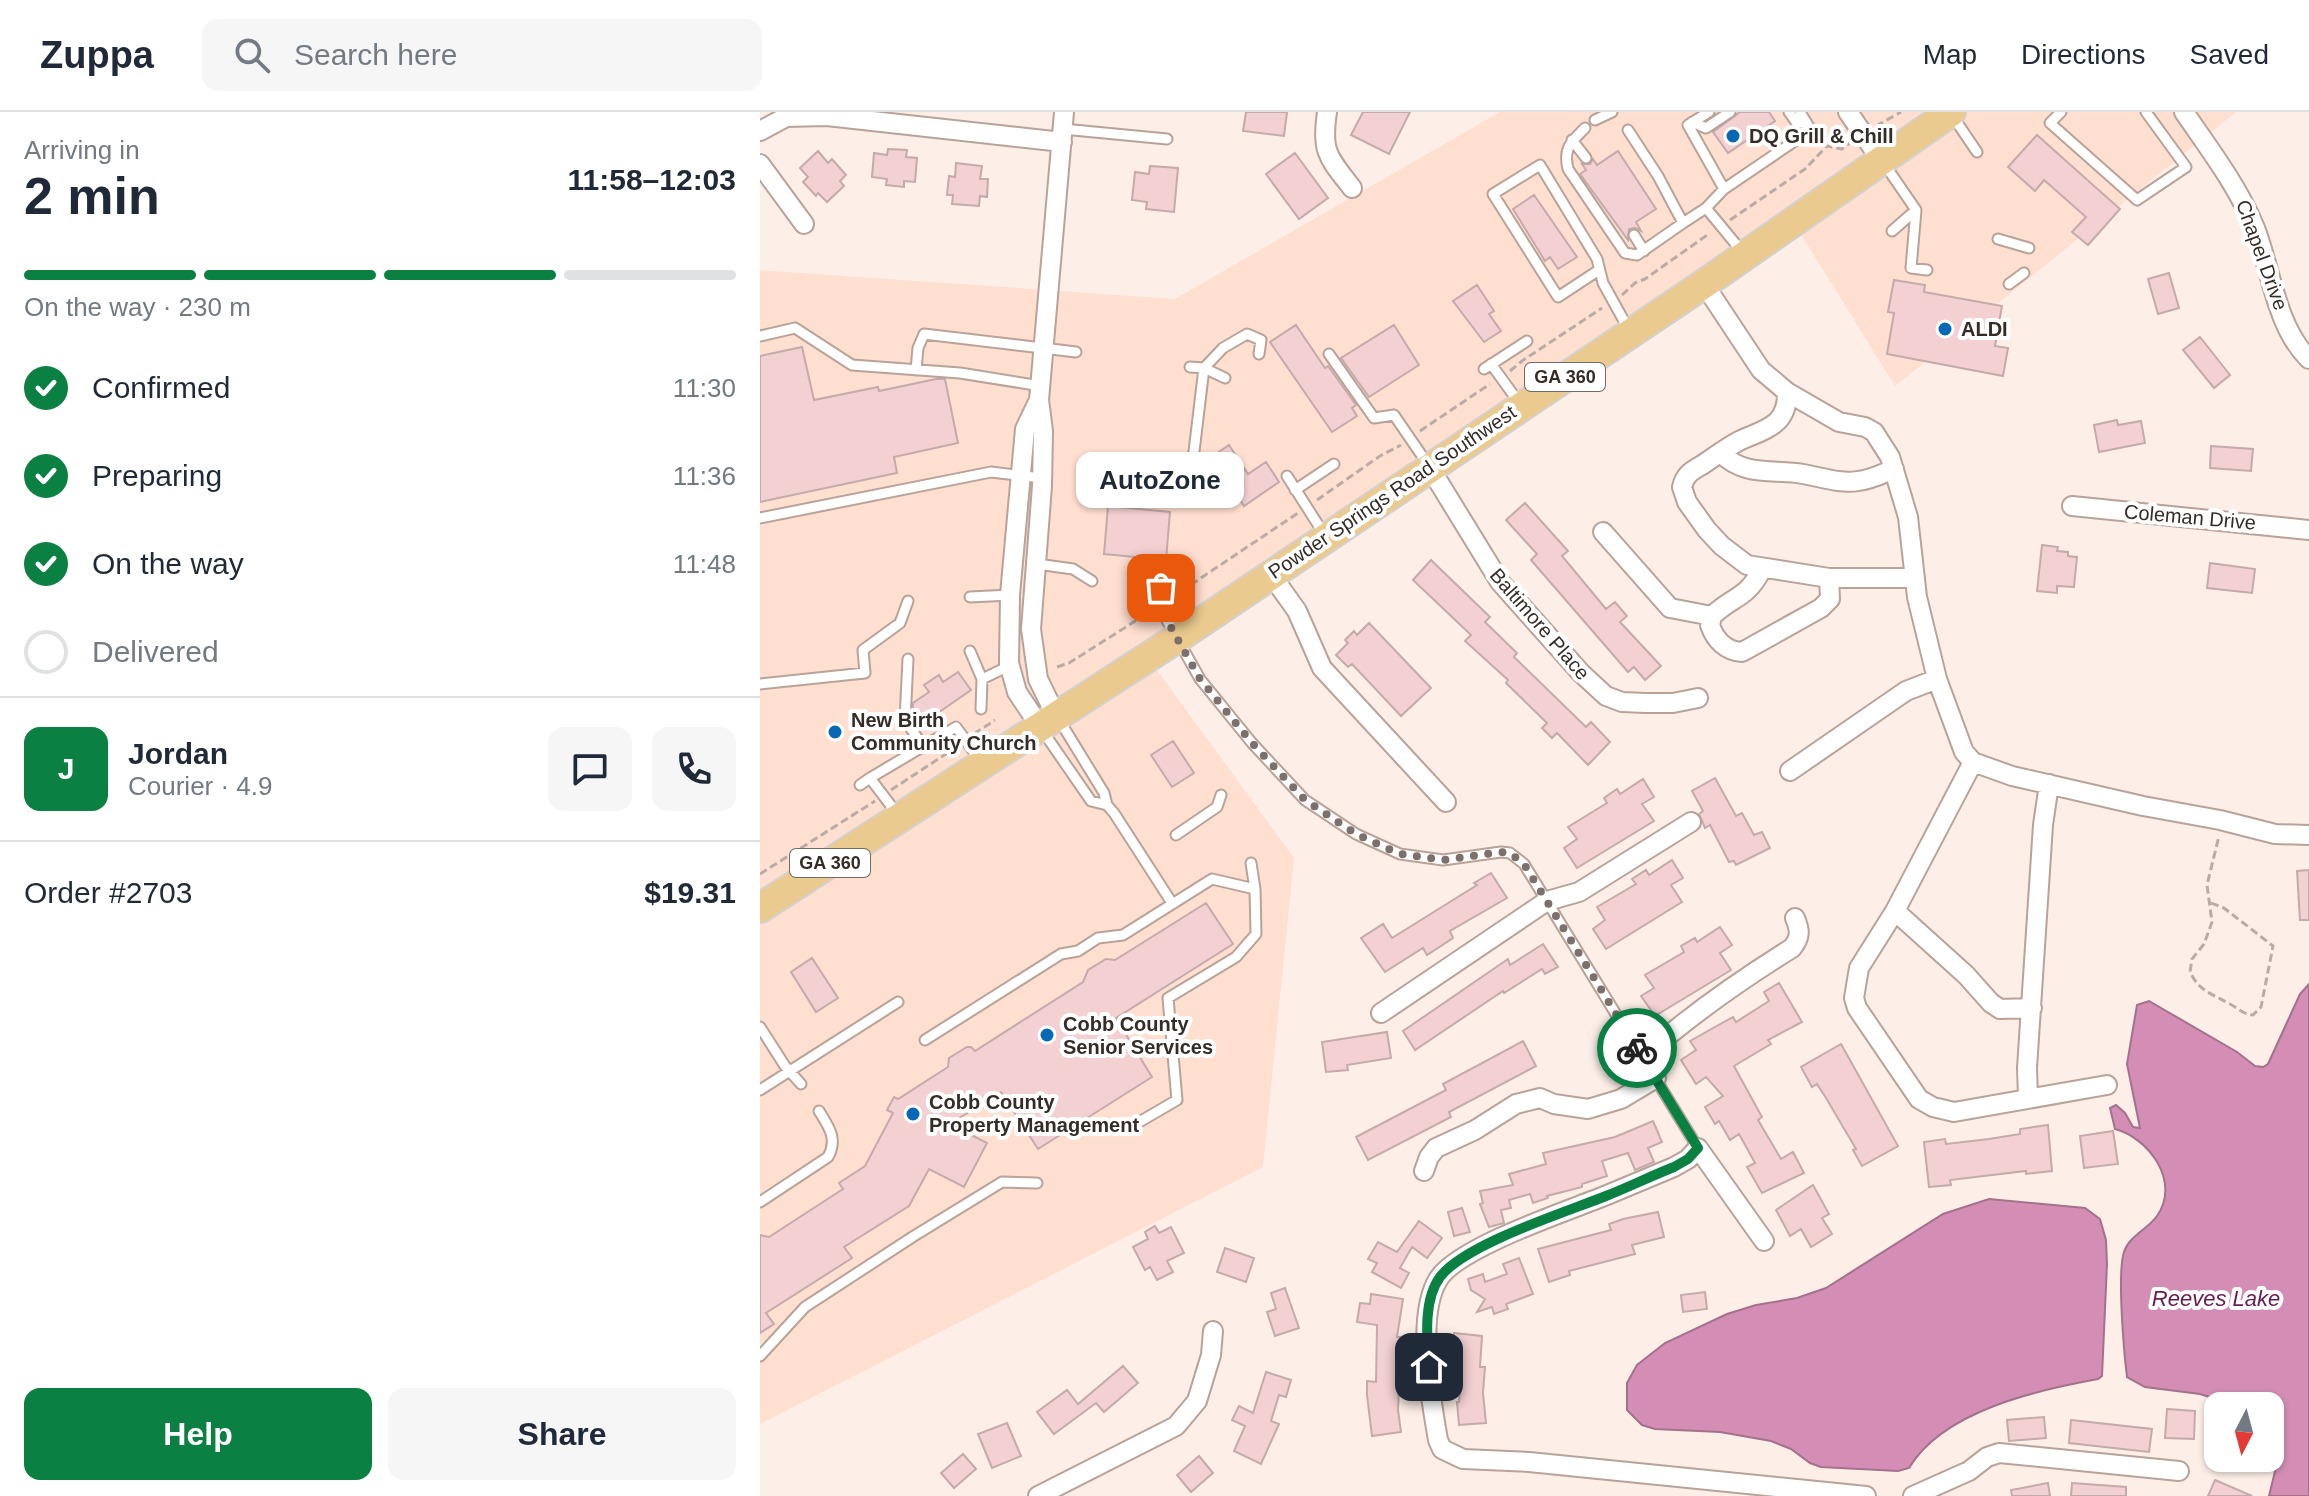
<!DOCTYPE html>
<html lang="en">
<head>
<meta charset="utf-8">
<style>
  body { margin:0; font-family:Arial,sans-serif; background:#f6f6f7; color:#1f2937; height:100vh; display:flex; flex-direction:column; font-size:30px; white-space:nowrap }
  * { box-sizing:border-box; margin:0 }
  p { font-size:26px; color:#747a83 }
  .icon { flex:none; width:44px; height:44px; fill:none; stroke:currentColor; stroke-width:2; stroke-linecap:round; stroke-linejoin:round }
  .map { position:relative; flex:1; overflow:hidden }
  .drawer { display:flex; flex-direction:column; background:#fff; width:760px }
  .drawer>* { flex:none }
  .needle { width:52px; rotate:186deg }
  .controls { position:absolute; left:1444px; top:1280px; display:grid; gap:16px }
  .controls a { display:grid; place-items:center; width:80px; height:80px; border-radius:16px; background:#fff; box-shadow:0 2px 6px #0004; font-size:40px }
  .pin { position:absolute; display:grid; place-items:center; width:68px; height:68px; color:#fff; margin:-34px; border-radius:16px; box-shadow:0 4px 12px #0006 }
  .courier { position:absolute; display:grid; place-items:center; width:80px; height:80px; margin:-40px; border:6px solid #0b8043; border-radius:50%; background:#fff; color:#222; box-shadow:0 2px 10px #0007 }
  .bubble { position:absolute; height:56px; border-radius:16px; background:#fff; box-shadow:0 2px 6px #0004; font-size:26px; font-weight:700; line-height:56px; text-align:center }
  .head em { font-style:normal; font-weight:700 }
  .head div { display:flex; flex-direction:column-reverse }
  .head { display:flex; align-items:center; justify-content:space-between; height:136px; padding:0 24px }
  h1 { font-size:52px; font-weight:700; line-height:60px }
  .bar { display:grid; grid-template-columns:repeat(4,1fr); gap:12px 8px; align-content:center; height:96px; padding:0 24px }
  .bar i { height:10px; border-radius:6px; background:#e0e1e3 }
  .bar .active { background:#0b8043 }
  .bar p { grid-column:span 4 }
  .line { display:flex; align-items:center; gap:20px; padding:0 24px; border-top:2px solid #e0e1e3 }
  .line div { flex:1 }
  .round { display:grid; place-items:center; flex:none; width:84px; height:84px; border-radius:16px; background:#f6f6f7 }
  ol { padding:0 24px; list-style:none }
  li { display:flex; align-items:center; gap:24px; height:88px }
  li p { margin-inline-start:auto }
  li .icon { padding:8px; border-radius:50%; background:#0b8043; color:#fff; stroke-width:4 }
  li:last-child { color:#747a83 }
  li i { width:44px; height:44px; border:4px solid #e0e1e3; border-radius:50% }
  .cta { display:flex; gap:16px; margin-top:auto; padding:16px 24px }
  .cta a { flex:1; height:92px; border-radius:16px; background:#0b8043; color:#fff; font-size:32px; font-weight:700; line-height:92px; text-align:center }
  .cta a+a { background:#f6f6f7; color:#1f2937 }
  header { display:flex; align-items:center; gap:48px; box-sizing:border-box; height:112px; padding:0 40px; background:#fff; border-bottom:2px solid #e0e1e3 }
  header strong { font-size:38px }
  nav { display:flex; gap:44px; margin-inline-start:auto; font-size:28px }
  .search { width:560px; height:72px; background:#f6f6f7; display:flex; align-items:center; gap:20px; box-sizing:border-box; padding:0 28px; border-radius:16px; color:#747a83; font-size:30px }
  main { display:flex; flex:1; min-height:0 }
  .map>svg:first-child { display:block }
  .built { fill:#ffdfd0 }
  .water { fill:#d48eb6; stroke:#a4718b; stroke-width:2 }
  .building { fill:#f3d0d1; stroke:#c4aaab; stroke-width:2 }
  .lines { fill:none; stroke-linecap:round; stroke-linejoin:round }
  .service-casing { stroke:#b9a298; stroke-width:13 }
  .minor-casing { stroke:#b9a298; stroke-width:22 }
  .primary-casing { stroke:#d3d1cf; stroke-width:32 }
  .path { stroke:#b9aca6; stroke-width:3; stroke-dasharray:8 4; stroke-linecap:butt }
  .service { stroke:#fff; stroke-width:9 }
  .minor { stroke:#fff; stroke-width:18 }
  .primary { stroke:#ebca8f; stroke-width:28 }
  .done { stroke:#7b706b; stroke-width:8; stroke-dasharray:0 14.4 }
  .route { stroke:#0b8043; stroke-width:10 }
  .poi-dot { fill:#0769b5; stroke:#fff; stroke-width:3 }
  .labels { text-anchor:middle; stroke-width:8; stroke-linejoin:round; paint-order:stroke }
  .shield { fill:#fff; stroke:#726b68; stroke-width:2 }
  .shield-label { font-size:18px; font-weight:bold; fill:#352c27 }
  .poi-label { font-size:20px; font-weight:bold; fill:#352c27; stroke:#fff; text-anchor:start }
  .street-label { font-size:20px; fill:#352c27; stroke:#fff }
  .water-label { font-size:22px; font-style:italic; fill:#6c1a50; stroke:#fff }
</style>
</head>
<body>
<header>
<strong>Zuppa</strong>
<div class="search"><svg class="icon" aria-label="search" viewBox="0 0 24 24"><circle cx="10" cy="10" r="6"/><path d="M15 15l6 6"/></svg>Search here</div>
<nav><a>Map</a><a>Directions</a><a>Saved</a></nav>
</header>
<main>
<section class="drawer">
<div class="head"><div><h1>2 min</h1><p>Arriving in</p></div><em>11:58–12:03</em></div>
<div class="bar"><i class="active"></i><i class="active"></i><i class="active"></i><i></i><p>On the way · 230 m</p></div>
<ol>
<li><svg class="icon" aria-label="check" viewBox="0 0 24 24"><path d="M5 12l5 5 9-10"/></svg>Confirmed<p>11:30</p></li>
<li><svg class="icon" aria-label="check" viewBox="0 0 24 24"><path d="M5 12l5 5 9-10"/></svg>Preparing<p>11:36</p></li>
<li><svg class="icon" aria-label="check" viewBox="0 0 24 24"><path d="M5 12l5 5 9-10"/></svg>On the way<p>11:48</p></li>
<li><i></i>Delivered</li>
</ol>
<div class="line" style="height:144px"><b class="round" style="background:#0b8043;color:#fff">J</b><div><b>Jordan</b><p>Courier · 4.9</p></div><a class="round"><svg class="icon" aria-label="chat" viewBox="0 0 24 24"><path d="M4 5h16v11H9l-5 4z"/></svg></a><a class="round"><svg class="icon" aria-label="phone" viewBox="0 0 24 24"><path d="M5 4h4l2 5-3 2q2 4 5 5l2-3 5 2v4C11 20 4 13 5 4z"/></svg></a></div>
<div class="line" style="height:104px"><div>Order #2703</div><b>$19.31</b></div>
<div class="cta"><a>Help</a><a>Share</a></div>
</section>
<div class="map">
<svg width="1549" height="1384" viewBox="0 0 1549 1384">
  <rect width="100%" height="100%" fill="#fdefe8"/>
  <path class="built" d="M740,0H1476L1135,274L1029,103L380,535L534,746L503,1055L0,1312V158L415,187Z"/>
  <path class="water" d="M1549,872V1384H1509L1517,1351L1518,1328L1510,1314V1294H1478L1440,1282L1385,1275L1367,1265C1364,1240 1357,1161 1364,1140C1369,1124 1388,1117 1397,1104C1421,1070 1389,1026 1355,1017L1350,996L1356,993L1365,1001L1373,1015L1380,1016L1367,952L1377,893L1389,889L1477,940L1495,954L1503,955L1508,952L1540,882Z
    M1229,1087L1325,1096L1340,1107L1346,1128L1347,1152L1342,1264L1338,1267C1277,1278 1183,1299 1149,1356L1138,1359L1061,1355L1050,1351L1031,1337L1011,1329L960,1320L895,1317L882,1313L867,1298V1271L877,1253L905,1231L967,1202L996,1193L1037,1186L1066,1176L1183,1102Z"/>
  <path class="building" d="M486,0H527L524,24L483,19Z
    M603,0H650L629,42L591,23Z
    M980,0H1009L1015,9L968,41L953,20Z
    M1277,23L1360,97L1328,133L1312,120L1326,105L1284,68L1275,79L1248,55Z
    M128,37L147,38L146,45L157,46L155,70L144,69V75L126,73L127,67L112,65L114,41L127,43Z
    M58,39L68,51L72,47L86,63L80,69L84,74L67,90L58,81L56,84L43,70L48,65L40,56Z
    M858,39L896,97L876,110L881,119L875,116L869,117L868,128L820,62L826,58L822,52H830L833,47L837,53Z
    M535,41L568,86L539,107L506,62Z
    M196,51L222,54L220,67H228L227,85L220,84L219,94L192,92L193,83H187L189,64L195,65Z
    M390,54L418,56L414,100L386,97L387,90L372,88L375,60L389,62Z
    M774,83L817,145L798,157L790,145L785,149L753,97Z
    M1409,161L1419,196L1398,202L1388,167Z
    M1134,168L1165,173L1164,180L1242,194L1235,234L1248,236L1243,264L1127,242L1134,201L1128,200Z
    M717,173L734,199L729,202L741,219L724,230L693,189Z
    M536,213L565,256L568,254L596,293L592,296L597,304L572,320L510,230Z
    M634,213L659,253L609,285L581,246Z
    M1440,225L1470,263L1454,276L1423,238Z
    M42,235L54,288L118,275L119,279L176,267H185L198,331L134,345L137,361L0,390V244Z
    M1357,308L1358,313L1381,309L1385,331L1339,340L1334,313Z
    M469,333L488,362L506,350L519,370L484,394L476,382L471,384L450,346Z
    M1451,334L1493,337L1491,359L1450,356Z
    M765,391L808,439L802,444L846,497L855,490L867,504L860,510L901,554L885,568L874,555L868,560L771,448L777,442L746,408Z
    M348,394L410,400L406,448L344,442Z
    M1282,433L1298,435L1297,439L1308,440V444L1317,445L1314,475L1297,474V481L1277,479Z
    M671,448L730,505L725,510L757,541L754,545L826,615L831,610L850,630L828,653L797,621L792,626L782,616L787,611L746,571L748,568L705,529L711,523L653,468Z
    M1450,451L1495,457L1492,481L1447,476Z
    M609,511L671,576L641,604L592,552L588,555L576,543L588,531L585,528L594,519L597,523Z
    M198,560L211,578L159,614L153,605V591L169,580L164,573L179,563L183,570Z
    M413,629L434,661L412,675L391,643Z
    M955,666L976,704L982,701L994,723L1002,720L1010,736L976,753L974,749L969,750L950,713L945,716L939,702L943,699L932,679Z
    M883,667L894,685L882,692L894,709L817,756L804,736L817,727L808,715L847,691L844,686L857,677L860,682Z
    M912,748L923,766L911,773L922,790L846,837L833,817L845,808L837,795L876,772L872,767L886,758L889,763Z
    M1549,758V808H1540L1537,759Z
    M731,761L747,786L690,819L693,826L667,843L663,836L625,860L601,826L623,812L632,826L717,773L714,771Z
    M446,791L473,832L356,906L392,965L278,1037L241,980L190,1012L227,1031L204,1075L169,1057L149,1094L84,1135L92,1146L6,1201L14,1212L0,1221V1123L9,1125L83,1077L79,1071L105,1054L133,1001L127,998L134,985L138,987L188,955L189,946L207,935H211L215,939L323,870L328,858L346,847L355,848Z
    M960,815L972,833L960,841L971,858L895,904L881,884L894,876L885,863L924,840L921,834L935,826L937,830Z
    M783,832L798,855L785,862L782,857L744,881L743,879L655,938L643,919L748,847L750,853Z
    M52,846L78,886L56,900L31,860Z
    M1019,871L1042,910L1008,928L1011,932L974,954L1002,1005L998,1008L1021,1047L1033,1040L1044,1061L1002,1081L987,1055L995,1051L979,1022L970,1028L959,1009L955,1012L945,995L963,984L946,965L936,972L921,948L936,938L930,929L973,905L976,910L1009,889L1004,880Z
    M627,920L631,946L587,953L588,958L566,960L562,930Z
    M763,929L776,954L689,1000L691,1005L608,1048L596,1025L686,978L683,972Z
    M1081,932L1138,1034L1102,1054L1093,1038L1096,1037L1066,986L1057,972L1052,975L1041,955Z
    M893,1009L902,1030L888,1036L894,1050L875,1058L868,1041L842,1049L847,1064L822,1072V1075L787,1084L788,1086L773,1091L770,1082L749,1088L751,1096L741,1098L744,1111L729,1115L720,1092L723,1091L720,1079L753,1073L749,1062L786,1052L783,1041L855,1025Z
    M1288,1013L1292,1059L1266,1062V1059L1190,1068L1191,1073L1169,1075L1164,1030L1185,1027L1186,1032L1229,1027L1260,1022V1017Z
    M1353,1019L1358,1052L1324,1056L1320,1024Z
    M1053,1073L1069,1102L1062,1106L1072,1122L1051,1135L1041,1117L1030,1124L1016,1098Z
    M702,1096L710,1120L694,1124L688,1100Z
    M898,1100L904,1125L872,1133L875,1142L809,1159L810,1163L789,1170L778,1137L851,1118L849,1112L863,1107Z
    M659,1109L682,1126L667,1146L652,1135L640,1156L649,1161L641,1176L612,1160L617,1151L608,1147L618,1130L637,1140Z
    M395,1114L399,1121L411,1115L424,1141L407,1149L413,1160L397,1168L390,1155L385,1158L373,1135L388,1127L385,1120Z
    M465,1136L494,1146L486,1170L457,1160Z
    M759,1146L773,1182L746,1192L748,1197L734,1202L732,1195L717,1200L725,1187L711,1178L708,1167L723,1162L725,1170L747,1162L743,1152Z
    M525,1176L539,1216L515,1224L507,1200L516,1197L511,1181Z
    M945,1180L947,1197L923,1200L921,1183Z
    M611,1182L643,1187L637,1225H640V1234H654L649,1276H639L638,1298L641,1320L612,1324L607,1283V1269L616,1270L617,1213L597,1210L600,1191L610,1192Z
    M694,1221L722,1224L720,1255H725L723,1281L726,1311L699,1313L697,1290H699L702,1243L687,1242L688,1225H694Z
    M363,1254L378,1271L344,1300L336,1291L294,1322L277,1300L307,1278L318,1292Z
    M506,1260L531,1268L526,1285L519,1283L511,1309L519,1312L501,1352L474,1339L485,1314L472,1308L479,1294L493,1301Z
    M1407,1297L1435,1299L1434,1327L1405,1326Z
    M1284,1305L1286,1326L1249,1329L1247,1308Z
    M1311,1308L1392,1317L1389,1340L1309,1331Z
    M247,1311L261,1344L232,1356L218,1322Z
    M203,1342L216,1357L194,1376L181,1361Z
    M439,1344L453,1361L431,1380L417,1363Z
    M1455,1368L1492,1384H1448Z
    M1288,1371L1290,1384H1252L1251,1378Z
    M1312,1371L1366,1375V1384H1311Z"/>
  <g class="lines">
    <defs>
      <path id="service" d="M949,0L928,13L964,77
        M1029,0L1036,10L1047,12
        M1301,0L1290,11L1377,88L1426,55L1386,0
        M1192,3L1217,40
        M835,8L852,0
        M932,10L946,16L970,0
        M825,16C811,30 803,36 808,57L865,141L877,143L923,111
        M303,17L407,27
        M868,18L898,64L923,111L946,96
        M812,28L826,46
        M1123,50L1156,98L1151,156L1167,158
        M1132,119L1156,98
        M874,123L884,139
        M1238,127L1269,136
        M984,142L946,96L964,77L1051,18L1040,0
        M839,158L798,185L733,82L780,53L837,147L843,171L869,218
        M1249,172L1264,161
        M0,224L35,216L92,253L200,261L281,274
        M569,242L614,306L634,303L669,354
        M731,252L760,292
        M430,255L444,256L465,266
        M724,257L767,229
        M156,258L158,236L164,222L316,240
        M432,356L444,256L463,236L487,222L501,228L499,242
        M527,364L564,422
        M535,378L574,352
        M0,406L231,360L282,366
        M277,452L313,457L332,469
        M401,476L399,494L440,567L492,631L545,688L596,722L640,742L683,748L741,740L750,741L764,752L938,1036
        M210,485L250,483
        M210,539L222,567L221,597
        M148,547L145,608L163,634
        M222,567L249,554
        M0,572L105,561L103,538L140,511L148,489
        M298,606L344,681L347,693
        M282,618L331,689L347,693L354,701L412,791
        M110,666L196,615L220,648
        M100,673L110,666L138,703
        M416,723L457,695L461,683
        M491,751L495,777
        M0,915L25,954L41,972
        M165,928L301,842L318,839L338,826L363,823L452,767L495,777L496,822L476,845L408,886L417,988L381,1009
        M0,978L138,890
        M0,1090L68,1045C78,1027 69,1015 59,999
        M0,1244L45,1195L154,1124L242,1070L277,1071"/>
      <path id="minor" d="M567,0C561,40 568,45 592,76
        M1088,0L1121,48
        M1424,0C1450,38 1477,73 1495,116C1511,157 1516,215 1549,247
        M0,19L26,5L67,4L302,30
        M0,52L44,112
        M944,172L1001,258L1027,280C1028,314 1005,317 979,329C966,336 954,345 942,353C932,359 925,362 922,375L927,390L947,418L962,434L987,453L1069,466H1155
        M1027,280L1079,310L1105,315L1114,320L1130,345L1148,405L1157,485L1177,567L1204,640L1213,650L1252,664L1383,694L1460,708L1515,722L1549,723
        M279,288L265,317L250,483L249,551L257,580L281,616
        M961,341C984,365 1013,357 1043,362C1061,365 1080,372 1098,369C1110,368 1122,362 1134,357
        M670,356L740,470L821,561L846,584L862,590L886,591H913L938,586
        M1312,394L1549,418
        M843,420L910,496L952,504C974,483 986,488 1002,457
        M510,461L537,499L562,556L686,690
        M952,504L950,513C955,528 966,539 982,540L1061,496L1070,487L1069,466
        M297,606L278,567L271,517L282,374L283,319L279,288L304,0
        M1213,650L1135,799L1099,856L1094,886L1097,896L1159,987L1173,995L1194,1000L1347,973
        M1030,659L1146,579L1177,567
        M1135,799L1206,863L1231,891L1240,897L1272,896
        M621,901L787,789L819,780L931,710
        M883,945C929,904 979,869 1032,836C1041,825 1040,818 1035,806
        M1268,987L1267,956L1283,713L1289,672
        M664,1059L669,1045L676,1036L715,1018L756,992L780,986L794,992L828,997L861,987L896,966
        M1004,1129L938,1036L928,1047L914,1055C892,1064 869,1074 847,1083C808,1099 701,1134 679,1166C655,1203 671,1287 678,1328L682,1337L703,1347L769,1350L1106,1384
        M278,1384L416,1314L437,1289L451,1243L453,1219
        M1153,1384L1209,1359L1227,1345L1239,1341L1419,1359"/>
      <path id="primary" d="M0,796L416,527L944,172L1191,0"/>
    </defs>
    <use href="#service" class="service-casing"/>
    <use href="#minor" class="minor-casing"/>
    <use href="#primary" class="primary-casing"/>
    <path class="path" d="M1116,14L1141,0
      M970,108L1045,57L1067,34L1082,37L1090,31
      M862,183L875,171L885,167L950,121
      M750,259L762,249L842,196
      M660,319L730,272
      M557,388L620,344L641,333
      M411,486L538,401
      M297,555L309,551L388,501
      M214,622L235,608
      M131,678L195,636
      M0,762L115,689
      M1451,791L1464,796L1513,834L1501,895L1493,903C1482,902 1478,896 1470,892C1452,882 1439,879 1430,860L1432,847L1444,832L1452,810L1447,773L1459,724"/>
    <use href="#service" class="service"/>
    <use href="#minor" class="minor"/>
    <use href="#primary" class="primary"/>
  </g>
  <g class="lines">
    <path class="done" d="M401,476L399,494L440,567L492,631L545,688L596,722L640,742L683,748L741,740L750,741L764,752L877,936"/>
    <path class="route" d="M669,1255C667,1227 663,1188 680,1165C705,1132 806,1100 846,1084C869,1075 891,1064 914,1055L928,1047L938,1036L877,936"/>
  </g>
  <g class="poi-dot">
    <circle cx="973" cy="24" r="8"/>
    <circle cx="1185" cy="217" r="8"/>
    <circle cx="75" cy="620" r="8"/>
    <circle cx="287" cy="923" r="8"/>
    <circle cx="153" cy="1002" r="8"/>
  </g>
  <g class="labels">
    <g class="shield">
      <rect x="765" y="251" width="80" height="28" rx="6"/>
      <rect x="30" y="737" width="80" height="28" rx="6"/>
    </g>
    <g class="shield-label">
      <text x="805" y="271">GA 360</text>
      <text x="70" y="757">GA 360</text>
    </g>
    <g class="poi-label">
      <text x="989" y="31">DQ Grill &amp; Chill</text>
      <text x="1201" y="224">ALDI</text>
      <text x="91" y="615">New Birth<tspan x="91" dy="23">Community Church</tspan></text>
      <text x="303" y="919">Cobb County<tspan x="303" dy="23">Senior Services</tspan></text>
      <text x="169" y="997">Cobb County<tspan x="169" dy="23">Property Management</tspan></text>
    </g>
    <g class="street-label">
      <text transform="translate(1502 143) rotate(70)" y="7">Chapel Drive</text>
      <text transform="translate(632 380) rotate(-34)" y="7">Powder Springs Road Southwest</text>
      <text transform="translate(1430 405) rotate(5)" y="7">Coleman Drive</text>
      <text transform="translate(780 512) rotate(49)" y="7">Baltimore Place</text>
    </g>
    <g class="water-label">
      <text x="1456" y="1194">Reeves Lake</text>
    </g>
  </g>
</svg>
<div class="controls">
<a><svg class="needle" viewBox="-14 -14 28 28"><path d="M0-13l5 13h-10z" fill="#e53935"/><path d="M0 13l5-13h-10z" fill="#747a83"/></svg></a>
</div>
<div class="pin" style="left:401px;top:476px;background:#ea580c"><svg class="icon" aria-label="bag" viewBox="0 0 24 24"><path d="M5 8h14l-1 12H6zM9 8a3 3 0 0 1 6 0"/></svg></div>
<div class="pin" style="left:669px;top:1255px;background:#1f2937"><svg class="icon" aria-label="home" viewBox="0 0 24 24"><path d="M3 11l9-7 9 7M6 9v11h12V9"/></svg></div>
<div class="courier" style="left:877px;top:936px"><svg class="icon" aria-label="bike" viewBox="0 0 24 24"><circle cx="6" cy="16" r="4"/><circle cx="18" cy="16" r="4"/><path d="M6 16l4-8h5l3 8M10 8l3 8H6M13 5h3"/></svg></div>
<div class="bubble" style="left:316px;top:340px;width:168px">AutoZone</div>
</div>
</main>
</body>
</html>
